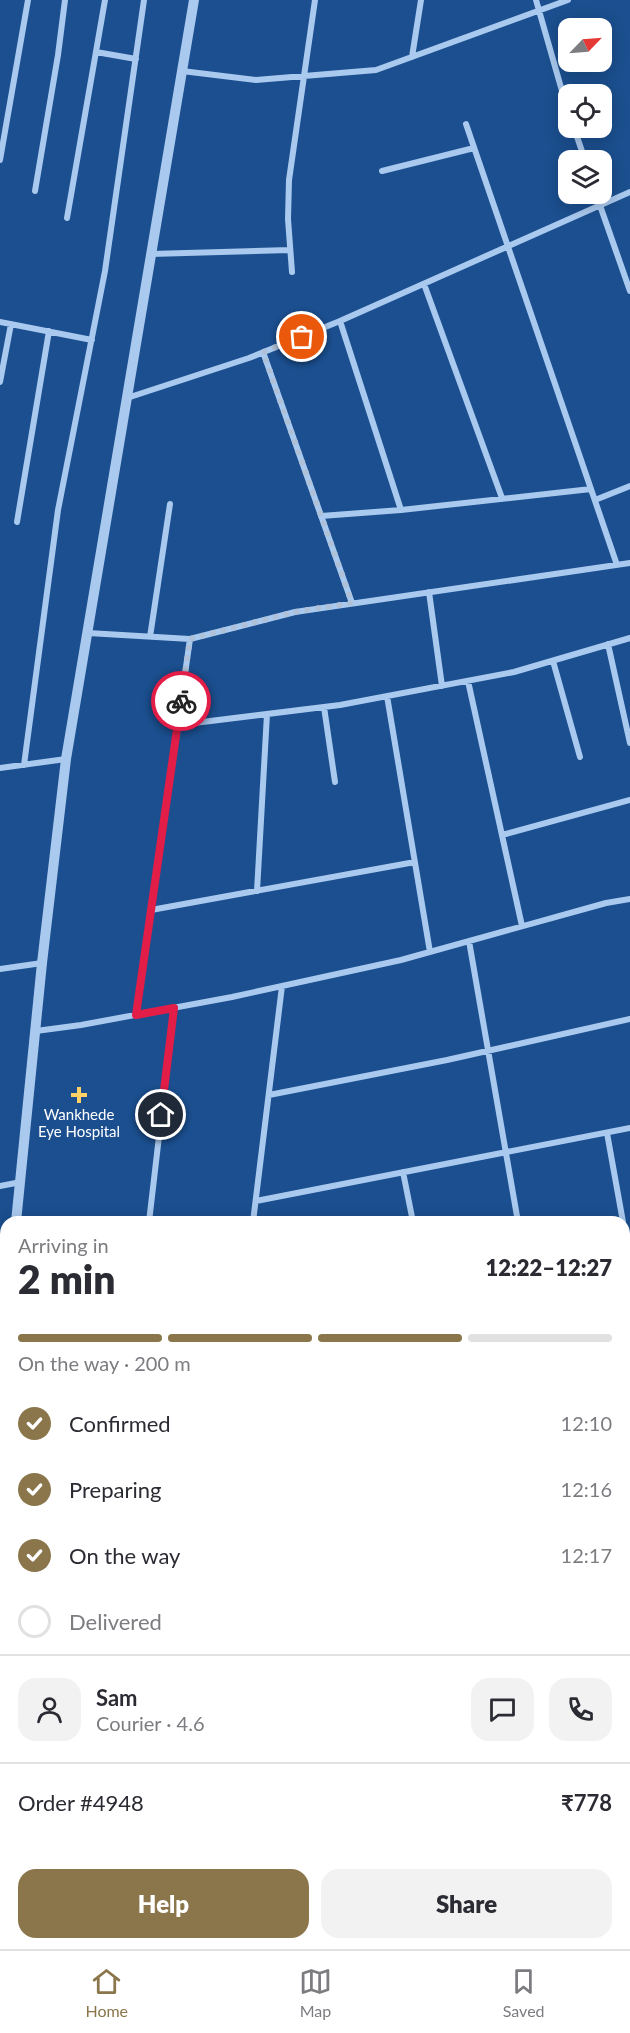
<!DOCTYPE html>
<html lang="en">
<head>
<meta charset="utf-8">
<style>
  body { margin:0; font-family:Lato,sans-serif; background:#f2f2f3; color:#2b2b33; height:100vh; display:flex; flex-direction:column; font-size:22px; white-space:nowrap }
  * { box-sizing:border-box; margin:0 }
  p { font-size:20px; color:#7c7c81 }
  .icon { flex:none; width:33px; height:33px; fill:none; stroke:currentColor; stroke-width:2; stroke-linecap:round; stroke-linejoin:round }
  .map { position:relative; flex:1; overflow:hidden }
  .side { position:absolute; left:0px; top:1216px; width:630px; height:734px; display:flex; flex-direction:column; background:#fff; border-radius:18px 18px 0 0; box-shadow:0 3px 15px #0003 }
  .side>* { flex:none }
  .needle { width:39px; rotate:65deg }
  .buttons { position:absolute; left:558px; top:18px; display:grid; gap:12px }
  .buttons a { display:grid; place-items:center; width:54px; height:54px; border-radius:12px; background:#fff; box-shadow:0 3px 15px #0003; font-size:30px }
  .pin { position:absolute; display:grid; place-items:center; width:51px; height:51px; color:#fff; margin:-26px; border:3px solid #fff; border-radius:50%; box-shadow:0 2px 6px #0007 }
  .courier { position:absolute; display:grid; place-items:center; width:60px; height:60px; margin:-30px; border:4px solid #e11d48; border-radius:50%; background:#fff; color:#222; box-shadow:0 2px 8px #0007 }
  .headline em { font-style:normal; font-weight:800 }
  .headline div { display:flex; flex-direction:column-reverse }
  .headline { display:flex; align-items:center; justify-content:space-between; height:102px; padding:0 18px }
  h1 { font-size:39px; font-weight:800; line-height:45px }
  .bar { display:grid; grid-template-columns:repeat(4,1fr); gap:9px 6px; align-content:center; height:72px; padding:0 18px }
  .bar i { height:8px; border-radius:4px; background:#e1e1e2 }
  .bar .current { background:#8a764a }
  .bar p { grid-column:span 4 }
  .line { display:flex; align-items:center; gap:15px; padding:0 18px; border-top:2px solid #e1e1e2 }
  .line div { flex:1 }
  .round { display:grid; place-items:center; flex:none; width:63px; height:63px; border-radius:18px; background:#f2f2f3 }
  ol { padding:0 18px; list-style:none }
  li { display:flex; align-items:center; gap:18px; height:66px }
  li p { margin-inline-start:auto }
  li .icon { padding:6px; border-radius:50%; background:#8a764a; color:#fff; stroke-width:4 }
  li:last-child { color:#7c7c81 }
  li i { width:33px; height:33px; border:3px solid #e1e1e2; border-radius:50% }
  .button { display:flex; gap:12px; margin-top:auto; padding:12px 18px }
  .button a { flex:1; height:69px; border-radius:18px; background:#8a764a; color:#fff; font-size:24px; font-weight:800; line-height:69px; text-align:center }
  .button a+a { background:#f2f2f3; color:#2b2b33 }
  .menu { display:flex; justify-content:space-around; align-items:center; height:84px; border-top:2px solid #e1e1e2; background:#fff; font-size:16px; color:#7c7c81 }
  .menu a { display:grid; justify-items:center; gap:3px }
  .menu .current { color:#8a764a }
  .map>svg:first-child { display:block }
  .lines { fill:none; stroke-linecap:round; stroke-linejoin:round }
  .service { stroke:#a9c9ee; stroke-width:4.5 }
  .minor { stroke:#a9c9ee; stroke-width:6 }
  .tertiary { stroke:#a9c9ee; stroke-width:10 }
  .done { stroke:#afc1d8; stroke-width:6; stroke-dasharray:0 10.8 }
  .route { stroke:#e11d48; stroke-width:8 }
  .poi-dot { fill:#ffd166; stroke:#1b4f8f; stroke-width:2 }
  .labels { text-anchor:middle; stroke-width:5; stroke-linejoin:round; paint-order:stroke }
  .poi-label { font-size:15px; fill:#fff; stroke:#1b4f8f }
</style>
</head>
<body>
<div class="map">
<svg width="630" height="1949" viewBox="0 0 630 1949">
  <rect width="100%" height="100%" fill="#1b4f8f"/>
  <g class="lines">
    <path class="service" d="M624,1919L630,1918
      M127,1944L149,1949
      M508,1949L523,1944"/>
    <path class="minor" d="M536,0L568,112
      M96,52L136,59
      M412,57L421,0
      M182,71L256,80L376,70L568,0
      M466,124L617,565
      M574,128L585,160
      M0,160L28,0
      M382,171L474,148
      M35,191L58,55L65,0
      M596,194L630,291
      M67,218L105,0
      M151,254L290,250
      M292,272L288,219L289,180L315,0
      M424,284L502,498
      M340,321L401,510
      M0,322L92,340
      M263,352L352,603
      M0,382L11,324
      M127,398L249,358L340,321L630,192
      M595,500L630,486
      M321,516L401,510L591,489
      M17,522L49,331
      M429,592L442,686
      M88,633L190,639L295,612L630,563
      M150,637L170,504
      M608,644L630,743
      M553,661L580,757
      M468,681L522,926
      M387,696L430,952
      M324,707L335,782
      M178,725L340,705L514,672L630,638
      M24,765L58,510L105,271L144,0
      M0,768L66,759
      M502,835L630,800
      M257,891L267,714
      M151,910L415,862
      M469,941L518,1222
      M0,969L42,963
      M136,1015L190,639
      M36,1031L81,1025L232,997L401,960L606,903L630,899
      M269,1095L447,1060L630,1019
      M607,1133L623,1222
      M403,1172L413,1222
      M0,1186L21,1182
      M256,1201L630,1128
      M149,1222L174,1008
      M253,1222L282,986
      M624,1227L630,1260
      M624,1297L630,1295
      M624,1417L630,1415
      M624,1549L630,1547
      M624,1634L630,1632
      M624,1724L630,1722
      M0,1790L6,1791
      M624,1810L630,1808
      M624,1869L630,1892
      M0,1926H6
      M38,1949L39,1944"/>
    <path class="tertiary" d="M16,1222L42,963L66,759L194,0
      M0,1358L6,1308"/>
  </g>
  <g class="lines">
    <path class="done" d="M181,701L190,639L295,612L352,603L263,352L302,337"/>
    <path class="route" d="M161,1115L174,1008L136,1015L181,701"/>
  </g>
  <path class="poi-dot" d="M76 1086h6v6h6v6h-6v6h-6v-6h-6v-6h6z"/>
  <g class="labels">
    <g class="poi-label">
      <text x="79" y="1120">Wankhede<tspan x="79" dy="17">Eye Hospital</tspan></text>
    </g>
  </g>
</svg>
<div class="buttons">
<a><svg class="needle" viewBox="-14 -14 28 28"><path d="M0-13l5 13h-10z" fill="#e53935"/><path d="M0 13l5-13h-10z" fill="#7c7c81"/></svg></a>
<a><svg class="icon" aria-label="locate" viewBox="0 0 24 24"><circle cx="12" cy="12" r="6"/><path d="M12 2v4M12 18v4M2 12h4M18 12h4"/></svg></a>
<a><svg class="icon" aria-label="layers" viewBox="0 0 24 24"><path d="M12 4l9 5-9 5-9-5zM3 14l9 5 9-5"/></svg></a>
</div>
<div class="pin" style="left:302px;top:337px;background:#ea580c"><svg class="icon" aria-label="bag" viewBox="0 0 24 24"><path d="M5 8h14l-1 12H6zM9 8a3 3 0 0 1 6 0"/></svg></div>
<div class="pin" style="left:161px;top:1115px;background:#1f2937"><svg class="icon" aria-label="home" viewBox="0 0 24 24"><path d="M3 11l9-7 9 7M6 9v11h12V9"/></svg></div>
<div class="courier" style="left:181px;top:701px"><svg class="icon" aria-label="bike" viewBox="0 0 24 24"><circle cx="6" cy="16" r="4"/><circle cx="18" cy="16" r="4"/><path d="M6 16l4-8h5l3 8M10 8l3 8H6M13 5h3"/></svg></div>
<section class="side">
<div class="headline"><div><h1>2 min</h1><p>Arriving in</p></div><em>12:22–12:27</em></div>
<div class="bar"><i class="current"></i><i class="current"></i><i class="current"></i><i></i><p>On the way · 200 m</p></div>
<ol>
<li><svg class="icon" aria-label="check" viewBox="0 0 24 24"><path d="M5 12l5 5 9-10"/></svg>Confirmed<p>12:10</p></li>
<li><svg class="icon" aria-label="check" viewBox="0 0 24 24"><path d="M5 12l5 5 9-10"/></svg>Preparing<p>12:16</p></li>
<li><svg class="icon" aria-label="check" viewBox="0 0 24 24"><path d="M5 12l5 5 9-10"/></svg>On the way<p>12:17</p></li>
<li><i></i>Delivered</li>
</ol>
<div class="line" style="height:108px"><a class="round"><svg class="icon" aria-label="person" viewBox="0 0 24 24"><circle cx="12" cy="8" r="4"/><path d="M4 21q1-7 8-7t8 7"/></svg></a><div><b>Sam</b><p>Courier · 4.6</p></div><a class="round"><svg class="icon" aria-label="chat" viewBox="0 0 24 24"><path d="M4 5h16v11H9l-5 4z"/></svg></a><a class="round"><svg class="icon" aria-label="phone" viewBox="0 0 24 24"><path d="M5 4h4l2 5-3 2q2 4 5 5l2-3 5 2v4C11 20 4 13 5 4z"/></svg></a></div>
<div class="line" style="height:78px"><div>Order #4948</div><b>₹778</b></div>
<div class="button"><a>Help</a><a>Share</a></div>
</section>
</div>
<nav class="menu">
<a class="current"><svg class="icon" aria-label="home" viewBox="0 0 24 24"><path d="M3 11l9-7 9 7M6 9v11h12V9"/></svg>Home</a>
<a><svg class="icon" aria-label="map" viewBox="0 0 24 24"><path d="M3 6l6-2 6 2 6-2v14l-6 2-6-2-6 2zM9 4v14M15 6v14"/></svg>Map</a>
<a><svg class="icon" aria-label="saved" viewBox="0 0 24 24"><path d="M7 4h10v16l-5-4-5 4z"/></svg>Saved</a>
</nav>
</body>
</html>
